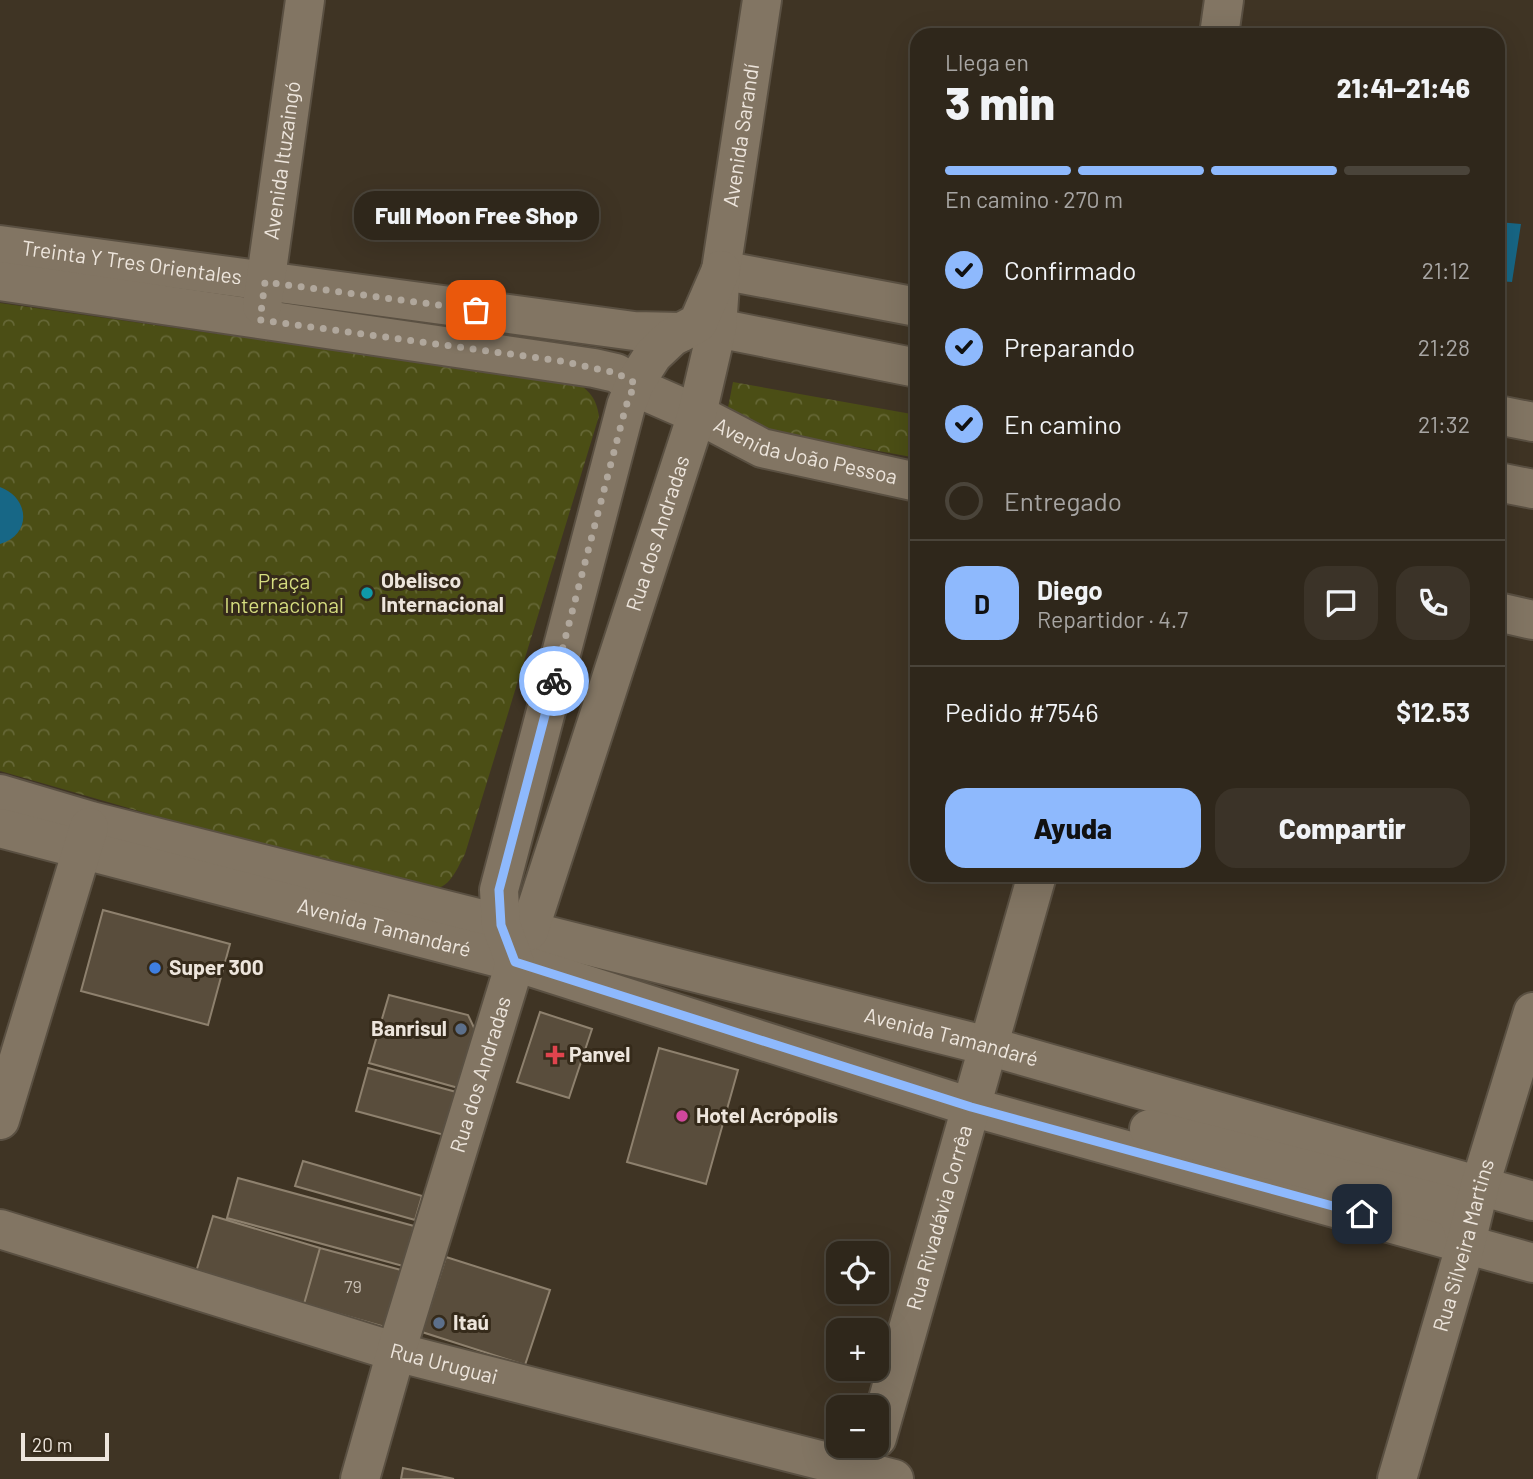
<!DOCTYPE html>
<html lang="es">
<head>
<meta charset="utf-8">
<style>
  body { margin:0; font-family:Barlow,sans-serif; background:#3b3328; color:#f1f3f6; height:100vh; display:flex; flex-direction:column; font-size:26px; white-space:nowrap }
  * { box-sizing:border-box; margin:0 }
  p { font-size:23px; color:#a7a5a3 }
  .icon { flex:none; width:38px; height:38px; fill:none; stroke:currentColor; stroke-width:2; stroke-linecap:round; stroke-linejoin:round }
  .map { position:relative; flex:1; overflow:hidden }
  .sheet { position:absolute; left:910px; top:28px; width:595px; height:854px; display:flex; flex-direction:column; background:#2f271b; border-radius:21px; box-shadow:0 7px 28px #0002,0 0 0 2px #4a443a }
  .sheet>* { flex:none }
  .fabs { position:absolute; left:826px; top:1241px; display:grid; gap:14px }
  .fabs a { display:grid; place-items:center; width:63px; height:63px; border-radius:14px; background:#2f271b; box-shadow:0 7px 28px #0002,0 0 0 2px #4a443a; font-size:35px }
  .scale { position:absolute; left:21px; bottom:18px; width:88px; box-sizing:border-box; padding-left:7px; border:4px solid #ede5dc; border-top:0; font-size:19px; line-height:24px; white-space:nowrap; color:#ede5dc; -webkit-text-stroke:5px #352a1a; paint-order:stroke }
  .pin { position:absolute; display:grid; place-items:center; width:60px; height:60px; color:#fff; margin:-30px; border-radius:14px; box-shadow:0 4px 10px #0006 }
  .courier { position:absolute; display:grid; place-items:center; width:70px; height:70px; margin:-35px; border:5px solid #8eb9fd; border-radius:50%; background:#fff; color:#222; box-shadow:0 2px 9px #0007 }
  .bubble { position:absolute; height:49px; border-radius:21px; background:#2f271b; box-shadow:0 7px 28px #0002,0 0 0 2px #4a443a; font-size:23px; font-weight:800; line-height:49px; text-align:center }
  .head em { font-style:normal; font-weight:800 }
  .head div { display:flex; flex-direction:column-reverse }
  .head { display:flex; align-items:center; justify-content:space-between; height:119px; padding:0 35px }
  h1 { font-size:46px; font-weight:800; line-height:52px }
  .bar { display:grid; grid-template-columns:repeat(4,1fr); gap:10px 7px; align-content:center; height:84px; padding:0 35px }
  .bar i { height:9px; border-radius:5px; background:#4a443a }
  .bar .on { background:#8eb9fd }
  .bar p { grid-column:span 4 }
  .line { display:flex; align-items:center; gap:18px; padding:0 35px; border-top:2px solid #4a443a }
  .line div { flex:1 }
  .round { display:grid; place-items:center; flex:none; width:74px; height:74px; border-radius:21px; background:#3b3328 }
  ol { padding:0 35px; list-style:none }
  li { display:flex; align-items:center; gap:21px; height:77px }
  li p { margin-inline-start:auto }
  li .icon { padding:7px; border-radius:50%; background:#8eb9fd; color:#111; stroke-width:4 }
  li:last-child { color:#a7a5a3 }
  li i { width:38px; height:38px; border:4px solid #4a443a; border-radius:50% }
  .cta { display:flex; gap:14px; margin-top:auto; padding:14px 35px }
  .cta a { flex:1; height:80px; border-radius:21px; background:#8eb9fd; color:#111; font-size:28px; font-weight:800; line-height:80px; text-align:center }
  .cta a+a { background:#3b3328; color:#f1f3f6 }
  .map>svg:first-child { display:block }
  .park { fill:url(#park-crowns) }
  .water { fill:#176786 }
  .building { fill:#594d3c; stroke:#8e816e; stroke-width:2 }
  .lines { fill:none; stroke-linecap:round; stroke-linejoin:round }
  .minor-casing { stroke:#5a5042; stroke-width:42 }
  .minor { stroke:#827563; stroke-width:38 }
  .done { stroke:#b0a79c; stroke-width:7; stroke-dasharray:0 12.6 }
  .route { stroke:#8eb9fd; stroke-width:9 }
  .culture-dot { fill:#0f9aa8; stroke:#352a1a; stroke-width:2.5 }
  .shop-dot { fill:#3f7fe0; stroke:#352a1a; stroke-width:2.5 }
  .service-dot { fill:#5c6f8a; stroke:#352a1a; stroke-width:2.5 }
  .health-dot { fill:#e0444e; stroke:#352a1a; stroke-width:2.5 }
  .hotel-dot { fill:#d1479c; stroke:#352a1a; stroke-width:2.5 }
  .labels { text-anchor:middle; stroke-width:6; stroke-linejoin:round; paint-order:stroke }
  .number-label { font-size:18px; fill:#c8bfb4 }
  .street-label { font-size:21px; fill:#ede5dc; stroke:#352a1a }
  .poi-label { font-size:21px; font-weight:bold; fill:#ede5dc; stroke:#352a1a; text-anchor:start }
  .park-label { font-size:21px; fill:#d5dc7f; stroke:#352a1a }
</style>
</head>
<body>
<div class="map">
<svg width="1533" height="1479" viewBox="0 0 1533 1479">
  <defs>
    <pattern id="park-crowns" width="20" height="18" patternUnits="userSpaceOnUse" patternTransform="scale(1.75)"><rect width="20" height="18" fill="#4b4e15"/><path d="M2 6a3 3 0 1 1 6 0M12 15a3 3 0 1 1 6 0" fill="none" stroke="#656736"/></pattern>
  </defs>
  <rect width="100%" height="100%" fill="#3f3424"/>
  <path class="park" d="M0,303L211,333L569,378C587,388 596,396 599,416L465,854C451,881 448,891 416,891L0,771Z
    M733,382L917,415V458L725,423Z"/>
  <path class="water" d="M1498,222L1521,224L1512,282L1498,281Z
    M0,487C30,498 32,535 0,544Z"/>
  <path class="building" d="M103,910L230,944L208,1025L81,991Z
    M389,995L468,1015L478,1036L462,1089L369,1063Z
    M540,1012L592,1029L569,1098L517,1082Z
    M659,1048L738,1070L706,1184L627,1162Z
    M368,1068L460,1093L448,1136L356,1111Z
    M303,1161L422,1196L415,1220L295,1186Z
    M238,1178L414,1226L403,1266L227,1218Z
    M213,1216L320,1248L304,1304L196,1272Z
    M320,1248L401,1270L385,1327L304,1304Z
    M446,1257L550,1290L525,1365L422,1332Z
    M403,1468L454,1479H401Z"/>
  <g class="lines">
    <defs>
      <g id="minor">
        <path d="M1219,35L1224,0"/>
        <path id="s1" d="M0,245L634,331L682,332"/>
        <path d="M721,270L917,307"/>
        <path id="s2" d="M0,281L594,368L616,373L649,393L697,414L762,448L917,482"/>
        <path id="s3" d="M262,306L305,0"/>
        <path d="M717,328L917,368"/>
        <path d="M1498,415L1533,422"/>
        <path d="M1498,482L1533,489"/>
        <path d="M1498,612L1533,620"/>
        <path id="s4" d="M0,794L91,821L988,1046L1533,1201"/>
        <path id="s5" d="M0,828L518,963L971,1107L1533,1263"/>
        <path id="s6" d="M529,931L697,414L717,328L721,270L762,0"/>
        <path d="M0,1120L89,827"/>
        <path d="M1149,1129L1446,1205C1462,1213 1463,1227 1466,1243"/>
        <path id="s7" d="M0,1229L396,1352L894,1479"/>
        <path id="s8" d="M877,1438L1037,875"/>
        <path id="s9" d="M360,1479L396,1352L515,963L501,925L499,890L626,406L635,383L653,355L672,337L698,323L721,270"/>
        <path id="s10" d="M1397,1479L1466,1243L1480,1185L1533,1012"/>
      </g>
    </defs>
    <use href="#minor" class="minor-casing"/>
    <use href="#minor" class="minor"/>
  </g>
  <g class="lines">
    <path class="done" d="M476,310L265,282L260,320L561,361L616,373L635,383L626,406L554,681"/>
    <path class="route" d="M554,681L499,890L501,925L515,962L971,1107L1362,1214"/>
  </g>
  <circle class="culture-dot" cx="367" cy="593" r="7"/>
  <circle class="shop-dot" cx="155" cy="968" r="7"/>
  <g class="service-dot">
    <circle cx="461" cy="1029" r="7"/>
    <circle cx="439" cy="1323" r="7"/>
  </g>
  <path class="health-dot" d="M551.5 1044.5h7v7h7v7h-7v7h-7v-7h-7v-7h7z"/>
  <circle class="hotel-dot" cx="682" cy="1116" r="7"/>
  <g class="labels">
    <g class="number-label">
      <text x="353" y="1293">79</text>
    </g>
    <g class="street-label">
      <text dy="7" stroke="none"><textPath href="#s6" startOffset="826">Avenida Sarandí</textPath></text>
      <text dy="7" stroke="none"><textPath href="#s3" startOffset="147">Avenida Ituzaingó</textPath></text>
      <text dy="7" stroke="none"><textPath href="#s1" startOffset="133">Treinta Y Tres Orientales</textPath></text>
      <text dy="7" stroke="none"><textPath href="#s2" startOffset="830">Avenida João Pessoa</textPath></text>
      <text dy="7" stroke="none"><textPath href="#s6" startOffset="418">Rua dos Andradas</textPath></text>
      <text dy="7" stroke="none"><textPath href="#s5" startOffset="397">Avenida Tamandaré</textPath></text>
      <text dy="7" stroke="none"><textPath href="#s4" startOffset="982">Avenida Tamandaré</textPath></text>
      <text dy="7" stroke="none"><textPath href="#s9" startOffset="422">Rua dos Andradas</textPath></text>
      <text dy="7" stroke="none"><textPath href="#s8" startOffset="229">Rua Rivadávia Corrêa</textPath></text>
      <text dy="7" stroke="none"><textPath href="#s10" startOffset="243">Rua Silveira Martins</textPath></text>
      <text dy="7" stroke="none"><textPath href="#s7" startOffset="464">Rua Uruguai</textPath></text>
    </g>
    <g class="poi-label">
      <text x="381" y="588">Obelisco<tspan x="381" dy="24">Internacional</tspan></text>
      <text x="169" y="975">Super 300</text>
      <text x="447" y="1036" text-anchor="end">Banrisul</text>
      <text x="569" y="1062">Panvel</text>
      <text x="696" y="1123">Hotel Acrópolis</text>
      <text x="453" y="1330">Itaú</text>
    </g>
    <g class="park-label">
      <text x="284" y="589">Praça<tspan x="284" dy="24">Internacional</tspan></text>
    </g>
  </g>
</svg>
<div class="fabs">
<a><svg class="icon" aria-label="locate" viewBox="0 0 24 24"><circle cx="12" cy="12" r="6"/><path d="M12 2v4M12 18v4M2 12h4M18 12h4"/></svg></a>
<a>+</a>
<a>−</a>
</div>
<div class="scale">20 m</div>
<div class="pin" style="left:476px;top:310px;background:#ea580c"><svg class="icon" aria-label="bag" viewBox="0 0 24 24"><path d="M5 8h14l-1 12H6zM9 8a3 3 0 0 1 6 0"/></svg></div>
<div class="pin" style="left:1362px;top:1214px;background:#1f2937"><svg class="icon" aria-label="home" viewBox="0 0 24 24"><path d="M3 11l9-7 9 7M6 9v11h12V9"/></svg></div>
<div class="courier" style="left:554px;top:681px"><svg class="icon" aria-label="bike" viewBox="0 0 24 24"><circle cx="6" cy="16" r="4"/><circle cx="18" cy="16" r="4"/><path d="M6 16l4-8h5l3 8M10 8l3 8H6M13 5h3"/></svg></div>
<div class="bubble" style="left:354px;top:191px;width:245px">Full Moon Free Shop</div>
<section class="sheet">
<div class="head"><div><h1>3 min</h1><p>Llega en</p></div><em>21:41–21:46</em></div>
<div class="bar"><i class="on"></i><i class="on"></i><i class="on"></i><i></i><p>En camino · 270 m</p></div>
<ol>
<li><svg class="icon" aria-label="check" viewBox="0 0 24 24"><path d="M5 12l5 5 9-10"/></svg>Confirmado<p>21:12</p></li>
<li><svg class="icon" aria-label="check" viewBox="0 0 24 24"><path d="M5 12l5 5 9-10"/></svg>Preparando<p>21:28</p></li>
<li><svg class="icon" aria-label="check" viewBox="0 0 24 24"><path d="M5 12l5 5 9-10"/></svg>En camino<p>21:32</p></li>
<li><i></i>Entregado</li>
</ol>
<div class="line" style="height:126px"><b class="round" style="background:#8eb9fd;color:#111">D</b><div><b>Diego</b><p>Repartidor · 4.7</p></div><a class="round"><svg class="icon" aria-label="chat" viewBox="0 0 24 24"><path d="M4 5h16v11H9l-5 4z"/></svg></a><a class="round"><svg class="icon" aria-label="phone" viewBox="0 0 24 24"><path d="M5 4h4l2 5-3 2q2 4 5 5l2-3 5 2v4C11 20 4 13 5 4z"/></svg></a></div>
<div class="line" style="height:91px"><div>Pedido #7546</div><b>$12.53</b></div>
<div class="cta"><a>Ayuda</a><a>Compartir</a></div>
</section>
</div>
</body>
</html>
